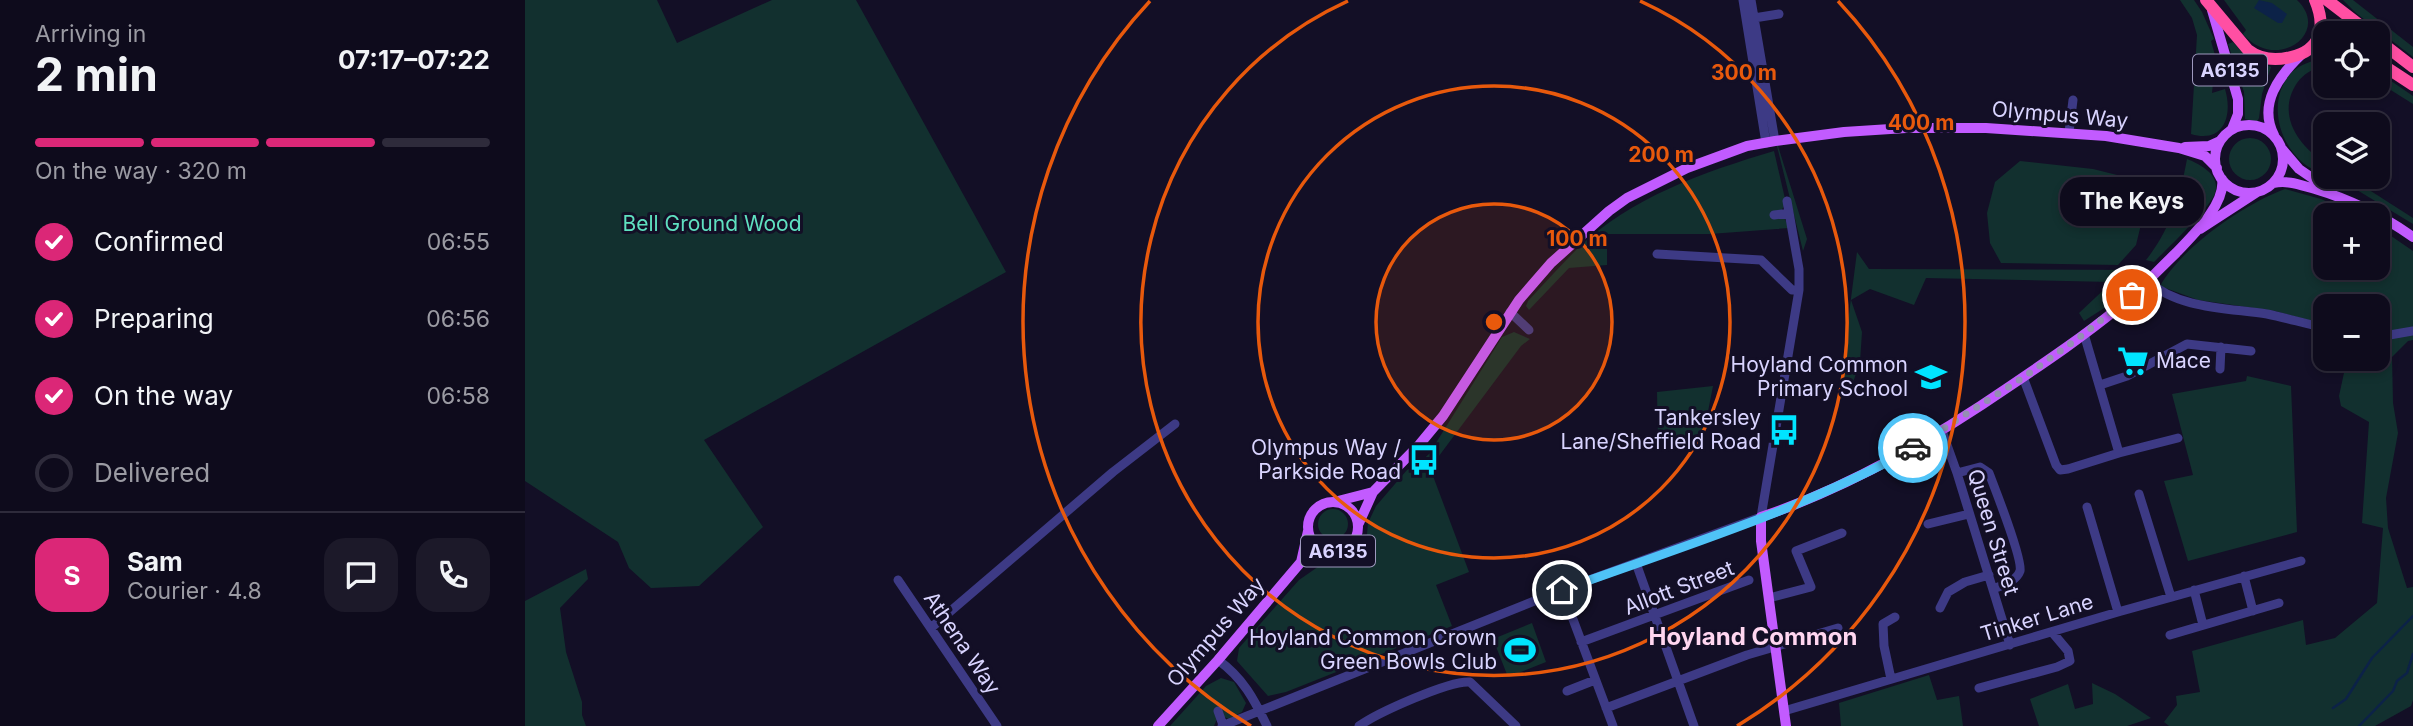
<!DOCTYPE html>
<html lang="en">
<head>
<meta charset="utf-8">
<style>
  body { margin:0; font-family:Inter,sans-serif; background:#1c1929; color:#f1f3f6; height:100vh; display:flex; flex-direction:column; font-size:26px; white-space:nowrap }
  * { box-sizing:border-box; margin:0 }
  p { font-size:23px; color:#9b9ba3 }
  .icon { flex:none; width:38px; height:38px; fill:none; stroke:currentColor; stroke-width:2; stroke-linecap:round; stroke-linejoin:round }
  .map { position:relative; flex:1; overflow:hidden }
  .sheet { display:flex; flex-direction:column; background:#0e0b1c; width:525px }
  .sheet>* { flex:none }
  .fabs { position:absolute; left:1788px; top:21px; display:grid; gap:14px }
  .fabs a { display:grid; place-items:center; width:77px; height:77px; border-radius:14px; background:#0e0b1c; box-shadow:0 4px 10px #0003,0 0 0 2px #2e2b3b; font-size:35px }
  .pin { position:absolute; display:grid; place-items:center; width:60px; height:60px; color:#fff; margin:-30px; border:4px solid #fff; border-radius:50%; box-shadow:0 2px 7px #0007 }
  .courier { position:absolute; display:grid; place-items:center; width:70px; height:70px; margin:-35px; border:5px solid #4fc3f7; border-radius:50%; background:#fff; color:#222; box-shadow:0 2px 9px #0007 }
  .bubble { position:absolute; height:49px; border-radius:21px; background:#0e0b1c; box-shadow:0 4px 10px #0003,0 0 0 2px #2e2b3b; font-size:23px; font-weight:700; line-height:49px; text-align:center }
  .overview em { font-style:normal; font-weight:700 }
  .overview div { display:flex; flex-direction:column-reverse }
  .overview { display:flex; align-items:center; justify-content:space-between; height:119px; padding:0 35px }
  h1 { font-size:46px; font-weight:700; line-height:52px }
  .bar { display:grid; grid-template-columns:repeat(4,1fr); gap:10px 7px; align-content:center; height:84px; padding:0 35px }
  .bar i { height:9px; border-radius:5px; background:#2e2b3b }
  .bar .current { background:#db2777 }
  .bar p { grid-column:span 4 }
  .line { display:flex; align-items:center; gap:18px; padding:0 35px; border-top:2px solid #2e2b3b }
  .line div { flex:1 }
  .round { display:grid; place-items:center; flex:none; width:74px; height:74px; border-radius:21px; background:#1c1929 }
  ol { padding:0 35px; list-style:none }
  li { display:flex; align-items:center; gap:21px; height:77px }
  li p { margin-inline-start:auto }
  li .icon { padding:7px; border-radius:50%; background:#db2777; color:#fff; stroke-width:4 }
  li:last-child { color:#9b9ba3 }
  li i { width:38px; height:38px; border:4px solid #2e2b3b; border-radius:50% }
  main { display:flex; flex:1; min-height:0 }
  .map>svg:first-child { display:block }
  .green { fill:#12302f }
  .water { fill:#0c2248 }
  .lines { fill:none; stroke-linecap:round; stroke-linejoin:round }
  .stream { stroke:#0c2248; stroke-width:2.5 }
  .minor { stroke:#3d3a85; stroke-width:9 }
  .major { stroke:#c25bff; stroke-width:10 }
  .highway { stroke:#ff4fa3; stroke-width:12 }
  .done { stroke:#948fb3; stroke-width:7; stroke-dasharray:0 12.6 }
  .route { stroke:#4fc3f7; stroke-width:9 }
  .ring { fill:none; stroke:#e8590c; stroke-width:3.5 }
  .labels { text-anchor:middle; stroke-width:6; stroke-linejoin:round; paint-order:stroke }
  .shield { fill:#130f26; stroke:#9e99be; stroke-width:2 }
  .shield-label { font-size:19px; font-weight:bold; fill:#d9d4ff }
  .street-label { font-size:21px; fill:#d9d4ff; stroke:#130f26 }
  .park-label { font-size:21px; fill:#5fe0c0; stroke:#130f26 }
  .poi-label { font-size:21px; fill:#d9d4ff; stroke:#130f26; text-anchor:end }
  .quarter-label { font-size:24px; font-weight:bold; fill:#ffd6f0; stroke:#130f26 }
  .centre { fill:#e8590c; stroke:#130f26; stroke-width:3.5 }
  .ring-label { font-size:21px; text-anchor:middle; font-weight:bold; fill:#e8590c; stroke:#130f26; stroke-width:6; stroke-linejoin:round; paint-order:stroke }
</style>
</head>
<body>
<main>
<section class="sheet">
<div class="overview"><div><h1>2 min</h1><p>Arriving in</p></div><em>07:17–07:22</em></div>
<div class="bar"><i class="current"></i><i class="current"></i><i class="current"></i><i></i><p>On the way · 320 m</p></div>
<ol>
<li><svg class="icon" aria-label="check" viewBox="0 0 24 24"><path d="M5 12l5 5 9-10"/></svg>Confirmed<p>06:55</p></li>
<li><svg class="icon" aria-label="check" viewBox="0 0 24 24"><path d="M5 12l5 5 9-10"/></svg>Preparing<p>06:56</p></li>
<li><svg class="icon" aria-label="check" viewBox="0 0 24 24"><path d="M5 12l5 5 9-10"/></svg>On the way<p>06:58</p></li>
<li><i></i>Delivered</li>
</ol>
<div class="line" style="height:126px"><b class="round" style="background:#db2777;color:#fff">S</b><div><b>Sam</b><p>Courier · 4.8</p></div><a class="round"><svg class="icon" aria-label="chat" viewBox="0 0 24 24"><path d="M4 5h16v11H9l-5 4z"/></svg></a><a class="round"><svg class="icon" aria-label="phone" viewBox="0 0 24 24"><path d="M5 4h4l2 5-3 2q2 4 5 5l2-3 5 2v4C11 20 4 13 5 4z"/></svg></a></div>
</section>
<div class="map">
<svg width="1888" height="726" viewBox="0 0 1888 726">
  <rect width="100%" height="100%" fill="#130f26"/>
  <path class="green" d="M0,0H132L152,43L247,0H331L481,272L179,440L238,527L174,586L126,588L104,568L93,542L0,481Z
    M1655,0H1669L1677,12L1689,39L1686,41L1697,80L1688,83L1687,93L1700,89C1708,115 1699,144 1666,134L1672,35L1667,18Z
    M1699,0H1772C1807,33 1751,73 1718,34L1721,30Z
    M1818,0H1828L1888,47V57L1831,13Z
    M1708,42L1715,50L1746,67L1737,94L1734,118L1732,122L1720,119L1719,92L1703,44Z
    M1795,58H1801V66C1789,68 1779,73 1772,83C1751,114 1773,146 1801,163V175C1793,171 1783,168 1777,162C1752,140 1743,99 1766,73C1774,65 1785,62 1795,58Z
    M1853,72L1888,96V104L1853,82Z
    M1248,130L1282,239L1278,251Z
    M1704 159a21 21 0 1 1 42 0a21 21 0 1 1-42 0Z
    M1249,151L1261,203L1256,211L1264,228L1185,234H1082V265L1044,268L1004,310L1001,306L1003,301C1019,284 1035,266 1052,249C1106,197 1179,172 1249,151Z
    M1662,159C1675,164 1696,175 1690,193C1686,207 1641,250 1629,262L1621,260C1645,230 1655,197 1662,159Z
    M1495,161L1568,169L1600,177L1619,212L1611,245L1593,265L1476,263L1465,243L1462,213L1470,182Z
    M1804,177H1824L1888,218V224L1832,190Z
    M1760,189L1796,199L1833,215H1801V268H1853V227L1888,251V340L1883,341L1867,357L1868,403L1873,433L1861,498L1863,528L1882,588L1888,587V700L1886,706L1850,726H1644L1639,722L1652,705L1651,696L1675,692L1667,651L1778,620L1781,645L1810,638L1852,603L1858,528L1837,523L1844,422L1816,406L1814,396L1822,359H1853V343L1864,341C1862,327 1853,320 1853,306H1846L1838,293L1799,296L1798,324L1750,311L1673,300L1635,286C1657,247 1719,204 1760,189Z
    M1332,252L1344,269L1613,270L1584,305L1559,321L1554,313L1587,282L1401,278L1389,305L1345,289L1326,300L1337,332L1335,362L1323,397L1313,399Z
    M989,332L1005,339L996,346L905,468L944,572L911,585L927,626L761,692L743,696L712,661L714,648L774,580L797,564L831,551L842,534L843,523L851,506L882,470L893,464L904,454L977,337Z
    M1722,376L1766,386L1772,532L1663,561L1639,481L1668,475L1647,394L1721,381Z
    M1188,386L1179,432L1140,449L1133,442L1132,392Z
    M793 524a15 15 0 1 1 30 0a15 15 0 1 1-30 0Z
    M61,569L63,579L35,608L41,652L57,702V715L61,726H0V601Z
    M1007,623L1021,662L983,677L968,639Z
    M1404,675L1412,700L1434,696L1438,726H1316L1314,703Z
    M696,678L709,682L721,703L717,712L704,719L699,717L692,719L689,726H645L681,686Z
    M1567,683L1590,694L1626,718L1602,726H1514L1505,699L1543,684L1550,709L1568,704Z"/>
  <path class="water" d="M1734,0L1747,3L1762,14L1757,23H1753L1729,8Z"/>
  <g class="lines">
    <path class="stream" d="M1808,708L1821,699L1847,658L1888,616
      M1834,726L1868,691L1872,681L1882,673L1888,654"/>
    <path class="minor" d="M1218,0L1241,143
      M1226,0L1250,141
      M1226,22L1229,18L1254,14
      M1544,132L1548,100
      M1249,215L1264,213
      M1132,254L1236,260L1267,290H1274
      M1623,281C1653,309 1703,308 1742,314C1762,318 1781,324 1801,328
      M985,312L1004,330
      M1853,337L1888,331
      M1695,369L1696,347
      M1498,377L1531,465L1535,470L1543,469L1594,453L1559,334
      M1575,385L1602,376L1662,344L1726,351
      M1417,431L1432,473L1485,645
      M1594,453L1653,438
      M1432,473L1455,467L1464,473C1470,489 1498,559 1495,571C1491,582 1477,585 1468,589
      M1614,494L1646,597
      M1562,507L1593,612
      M1403,524L1444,514
      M1111,563L1169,726
      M1719,576L1728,611
      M373,580L472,726
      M1037,590L1088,726
      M1669,590L1678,625
      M1244,598L1286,587L1271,551L1317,533
      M1415,608L1423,592L1440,582L1464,575
      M407,627L588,472L650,424
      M1645,635L1754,603
      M1056,642L1224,580
      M693,660C718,678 729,699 742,726
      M1366,679L1359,646L1358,624L1370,617
      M1454,688L1532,667L1545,661L1543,651L1527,632
      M1042,691L1070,680
      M1081,708L1222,655L1313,628
      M693,711L698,725
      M1259,711L1593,612L1776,561
      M697,726L1037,590L1236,517L1274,290V269L1262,201
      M834,726C852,713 925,680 945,682L991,726"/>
    <path class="major" d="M1687,10L1713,99V114L1707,129
      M1690 159a34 34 0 1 1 68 0a34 34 0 1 1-68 0Z
      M1749,135C1733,104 1754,76 1776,55
      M1660,147L1684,146L1695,141
      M1757,149L1774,169L1806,191
      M1748,183C1764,180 1775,185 1790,189C1827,200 1857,215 1888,237
      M1675,229L1732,192
      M813,501L848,492
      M783 527a25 25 0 1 1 50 0a25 25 0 1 1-50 0Z
      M834,523L848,492L894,445L918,416L994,300L1026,263L1084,211L1102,198L1162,168L1222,146L1250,141L1319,132L1381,128H1461L1581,136L1654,148L1680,156L1692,168
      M776,562L807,552
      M633,726L693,660L776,562L783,531
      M1261,726L1236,541V517C1325,487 1408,439 1485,386C1522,361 1559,336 1593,308C1614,291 1632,271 1651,253C1668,235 1701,204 1697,179"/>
    <path class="highway" d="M1681,0L1723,50C1736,60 1750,61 1766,57C1797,50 1801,26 1790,0
      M1802,0L1845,33
      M1853,40L1888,67
      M1853,62L1888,85"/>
  </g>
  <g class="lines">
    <path class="done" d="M1388,448L1499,377L1559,334L1607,295"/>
    <path class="route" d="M1037,590C1155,547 1278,510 1388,448"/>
  </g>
  <circle cx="969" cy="322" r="118" fill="#e8590c" fill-opacity=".12"/>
  <g class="ring">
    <circle cx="969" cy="322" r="118"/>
    <circle cx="969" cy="322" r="236"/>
    <path d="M1115 1A353 353 0 1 1 823 1"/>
    <path d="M726 726A471 471 0 0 1 625 1M1313 1A471 471 0 0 1 1212 726"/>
  </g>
  <defs>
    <symbol id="supermarket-bare" viewBox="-9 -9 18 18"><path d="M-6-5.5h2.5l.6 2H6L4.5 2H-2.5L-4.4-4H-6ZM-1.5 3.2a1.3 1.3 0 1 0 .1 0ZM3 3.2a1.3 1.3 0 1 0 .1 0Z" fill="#00e5ff" stroke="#130f26" stroke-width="2.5" paint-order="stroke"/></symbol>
    <symbol id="school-bare" viewBox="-9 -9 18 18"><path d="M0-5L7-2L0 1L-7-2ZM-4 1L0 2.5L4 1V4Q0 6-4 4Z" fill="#00e5ff" stroke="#130f26" stroke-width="2.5" paint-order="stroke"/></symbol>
    <symbol id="bus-bare" viewBox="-9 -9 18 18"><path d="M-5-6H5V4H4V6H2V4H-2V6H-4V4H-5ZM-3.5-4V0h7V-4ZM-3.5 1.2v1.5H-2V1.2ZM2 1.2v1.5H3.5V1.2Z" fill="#00e5ff" stroke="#130f26" stroke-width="2.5" paint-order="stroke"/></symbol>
    <symbol id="stadium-bare" viewBox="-9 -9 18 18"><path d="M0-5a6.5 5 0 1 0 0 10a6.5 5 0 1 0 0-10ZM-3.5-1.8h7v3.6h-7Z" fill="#00e5ff" stroke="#130f26" stroke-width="2.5" paint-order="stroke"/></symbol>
  </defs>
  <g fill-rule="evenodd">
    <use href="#supermarket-bare" x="1586" y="339" width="44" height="44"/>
    <use href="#school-bare" x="1384" y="355" width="44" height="44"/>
    <use href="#bus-bare" x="1237" y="408" width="44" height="44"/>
    <use href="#bus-bare" x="877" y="438" width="44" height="44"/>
    <use href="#stadium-bare" x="973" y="628" width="44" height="44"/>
  </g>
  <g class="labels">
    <g class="shield">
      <rect x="1668" y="54.5" width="74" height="31" rx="5"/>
      <rect x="776" y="535.5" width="74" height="31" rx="5"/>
    </g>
    <g class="shield-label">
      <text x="1705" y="77">A6135</text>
      <text x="813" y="558">A6135</text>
    </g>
    <g class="street-label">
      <text transform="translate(1535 115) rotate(5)" y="7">Olympus Way</text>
      <text transform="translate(1468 532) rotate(73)" y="7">Queen Street</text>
      <text transform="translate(1154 588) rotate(-21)" y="7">Allott Street</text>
      <text transform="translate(1512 618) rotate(-17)" y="7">Tinker Lane</text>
      <text transform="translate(691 632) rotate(-49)" y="7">Olympus Way</text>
      <text transform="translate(437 643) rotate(56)" y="7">Athena Way</text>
    </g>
    <g class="park-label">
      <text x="187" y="231">Bell Ground Wood</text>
    </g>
    <g class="poi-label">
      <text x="1631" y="368" text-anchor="start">Mace</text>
      <text x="1383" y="372">Hoyland Common<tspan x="1383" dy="24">Primary School</tspan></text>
      <text x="1236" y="425">Tankersley<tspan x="1236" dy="24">Lane/Sheffield Road</tspan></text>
      <text x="876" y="455">Olympus Way /<tspan x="876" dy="24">Parkside Road</tspan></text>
      <text x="972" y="645">Hoyland Common Crown<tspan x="972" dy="24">Green Bowls Club</tspan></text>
    </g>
    <g class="quarter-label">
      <text x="1228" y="645">Hoyland Common</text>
    </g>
  </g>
  <circle cx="969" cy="322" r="10" class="centre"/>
  <g class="ring-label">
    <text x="1219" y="80">300 m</text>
    <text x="1396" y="130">400 m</text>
    <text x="1136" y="162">200 m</text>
    <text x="1052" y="246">100 m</text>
  </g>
</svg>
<div class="fabs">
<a><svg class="icon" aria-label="locate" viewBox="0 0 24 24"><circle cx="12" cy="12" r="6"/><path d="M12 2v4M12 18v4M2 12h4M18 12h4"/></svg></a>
<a><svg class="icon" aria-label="layers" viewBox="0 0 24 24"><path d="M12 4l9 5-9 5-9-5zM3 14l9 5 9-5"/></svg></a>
<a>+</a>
<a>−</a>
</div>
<div class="pin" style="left:1607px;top:295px;background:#ea580c"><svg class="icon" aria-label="bag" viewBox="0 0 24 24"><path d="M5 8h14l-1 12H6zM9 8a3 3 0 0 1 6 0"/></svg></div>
<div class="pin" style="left:1037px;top:590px;background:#1f2937"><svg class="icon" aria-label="home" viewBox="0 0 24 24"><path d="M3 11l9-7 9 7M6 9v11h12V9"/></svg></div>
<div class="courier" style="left:1388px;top:448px"><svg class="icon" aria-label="car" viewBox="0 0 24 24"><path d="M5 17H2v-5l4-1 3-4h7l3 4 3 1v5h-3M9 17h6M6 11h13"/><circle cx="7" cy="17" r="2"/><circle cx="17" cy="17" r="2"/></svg></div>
<div class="bubble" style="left:1535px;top:177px;width:144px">The Keys</div>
</div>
</main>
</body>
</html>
